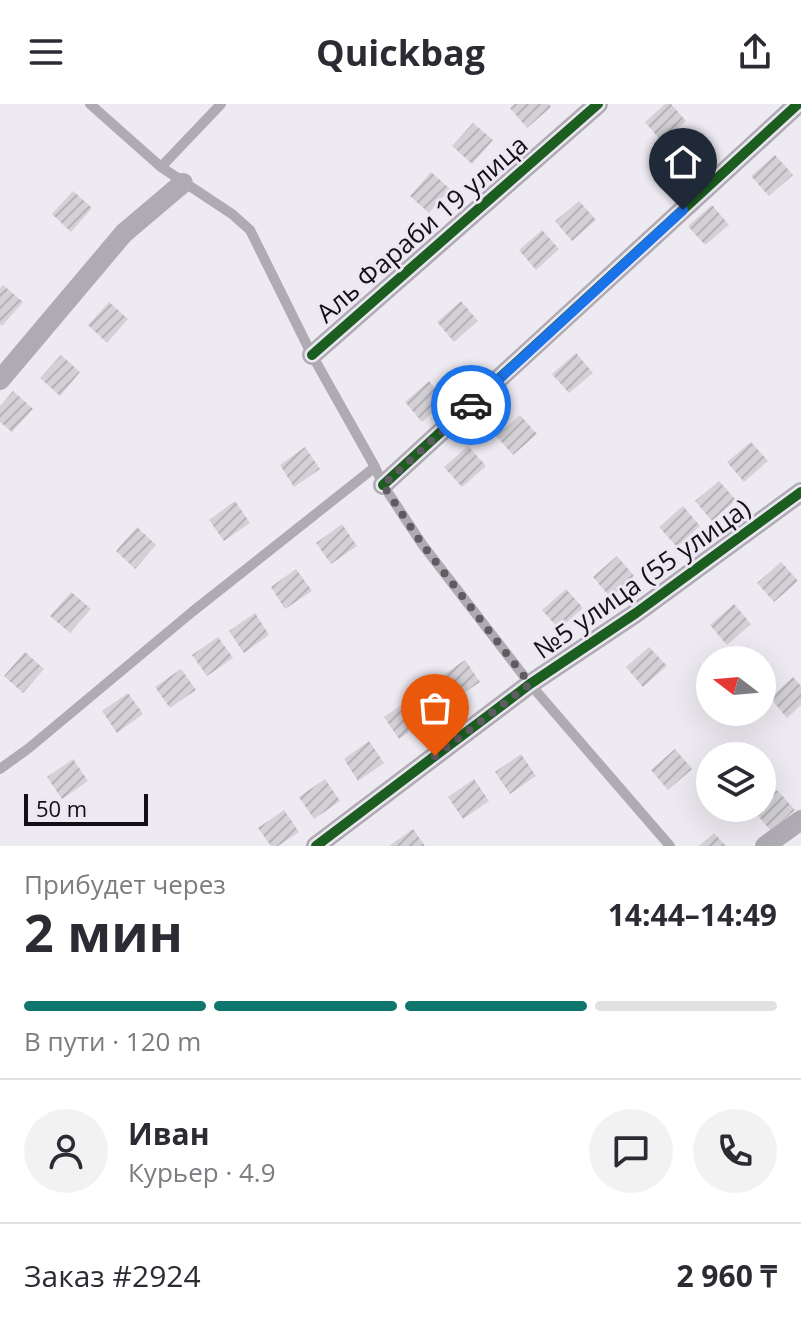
<!DOCTYPE html>
<html lang="ru">
<head>
<meta charset="utf-8">
<style>
  body { margin:0; font-family:"Open Sans",sans-serif; background:#f2f2f3; color:#2b2b33; height:100vh; display:flex; flex-direction:column; font-size:30px; white-space:nowrap }
  * { box-sizing:border-box; margin:0 }
  p { font-size:26px; color:#7c7c81 }
  .icon { flex:none; width:44px; height:44px; fill:none; stroke:currentColor; stroke-width:2; stroke-linecap:round; stroke-linejoin:round }
  .map { position:relative; height:742px; overflow:hidden }
  .details { display:flex; flex-direction:column; background:#fff; flex:1 }
  .details>* { flex:none }
  .needle { width:52px; rotate:286deg }
  .controls { position:absolute; left:696px; top:542px; display:grid; gap:16px }
  .controls a { display:grid; place-items:center; width:80px; height:80px; border-radius:50%; background:#fff; box-shadow:0 8px 32px #0002; font-size:40px }
  .scale { position:absolute; left:24px; bottom:20px; width:124px; box-sizing:border-box; padding-left:8px; border:4px solid #121014; border-top:0; font-size:22px; line-height:28px; white-space:nowrap; color:#121014; -webkit-text-stroke:6px #ede7f4; paint-order:stroke }
  .pin { position:absolute; display:grid; place-items:center; width:68px; height:68px; color:#fff; margin:-82px -34px; border-radius:50% 50% 50% 0; rotate:-45deg; box-shadow:0 0 8px #0007 }
  .pin .icon { rotate:45deg }
  .courier { position:absolute; display:grid; place-items:center; width:80px; height:80px; margin:-40px; border:6px solid #1a73e8; border-radius:50%; background:#fff; color:#222; box-shadow:0 2px 10px #0007 }
  .headline em { font-style:normal; font-weight:700 }
  .headline div { display:flex; flex-direction:column-reverse }
  .headline { display:flex; align-items:center; justify-content:space-between; height:136px; padding:0 24px }
  h1 { font-size:52px; font-weight:700; line-height:60px }
  .bar { display:grid; grid-template-columns:repeat(4,1fr); gap:12px 8px; align-content:center; height:96px; padding:0 24px }
  .bar i { height:10px; border-radius:6px; background:#e1e1e2 }
  .bar .active { background:#0f766e }
  .bar p { grid-column:span 4 }
  .line { display:flex; align-items:center; gap:20px; padding:0 24px; border-top:2px solid #e1e1e2 }
  .line div { flex:1 }
  .round { display:grid; place-items:center; flex:none; width:84px; height:84px; border-radius:42px; background:#f2f2f3 }
  header { display:flex; justify-content:space-between; align-items:center; height:104px; padding:0 24px; background:#fff; font-size:36px; font-weight:700 }
  .map>svg:first-child { display:block }
  .building { fill:url(#building-hatch) }
  .lines { fill:none; stroke-linecap:round; stroke-linejoin:round }
  .service { stroke:#aeabb2; stroke-width:10 }
  .minor { stroke:#aeabb2; stroke-width:20 }
  .cycleway-casing { stroke:#ede7f4; stroke-width:15 }
  .cycleway { stroke:#1b5e20; stroke-width:10 }
  .done { stroke:#5f5c61; stroke-width:8; stroke-dasharray:0 14.4 }
  .route { stroke:#1a73e8; stroke-width:10 }
  .labels { text-anchor:middle; stroke-width:6; stroke-linejoin:round; paint-order:stroke }
  .street-label { font-size:26px; fill:#121014; stroke:#ede7f4 }
</style>
</head>
<body>
<header><svg class="icon" aria-label="menu" viewBox="0 0 24 24"><path d="M4 6h16M4 12h16M4 18h16"/></svg>Quickbag<svg class="icon" aria-label="share" viewBox="0 0 24 24"><path d="M12 15V3M7 8l5-5 5 5M5 13v7h14v-7"/></svg></header>
<div class="map">
<svg width="801" height="742" viewBox="0 0 801 742">
  <defs>
    <pattern id="building-hatch" width="6" height="6" patternUnits="userSpaceOnUse" patternTransform="scale(2)"><rect width="6" height="6" fill="#d3d1d6"/><path d="M-1 1l2-2M0 6l6-6M5 7l2-2" fill="none" stroke="#b4b2b7"/></pattern>
  </defs>
  <rect width="100%" height="100%" fill="#edeaf1"/>
  <path class="building" d="M515,0H549L551,3L527,24L510,4Z
    M665,0H671L686,17L662,38L645,18Z
    M473,19L493,36L472,60L452,42Z
    M775,51L793,71L769,92L751,72Z
    M431,68L450,85L429,109L410,92Z
    M73,87L92,104L71,128L52,110Z
    M579,97L596,116L572,137L555,117Z
    M712,101L729,121L705,141L688,122Z
    M542,126L559,145L536,166L519,146Z
    M3,181L23,198L2,222L0,220V184Z
    M461,197L478,217L454,238L437,218Z
    M109,198L128,215L107,239L88,221Z
    M576,249L593,269L569,289L552,270Z
    M61,251L80,268L60,292L40,274Z
    M429,277L446,297L422,318L405,298Z
    M13,287L33,305L12,328L0,318V302Z
    M520,311L537,330L513,351L496,332Z
    M751,338L768,357L744,378L727,358Z
    M468,342L486,362L462,383L444,363Z
    M305,343L320,365L294,383L280,361Z
    M719,377L736,396L712,417L695,397Z
    M235,397L250,419L224,437L209,416Z
    M683,402L700,422L677,443L659,423Z
    M342,420L357,442L331,460L316,439Z
    M137,423L156,441L135,465L116,447Z
    M617,452L634,472L610,493L593,473Z
    M781,458L798,477L774,498L757,479Z
    M296,465L312,487L285,505L271,483Z
    M566,485L583,504L559,525L542,506Z
    M71,488L91,505L70,529L50,512Z
    M734,500L751,520L727,541L710,521Z
    M255,509L269,531L244,549L229,527Z
    M218,533L233,554L207,572L192,551Z
    M649,543L667,562L643,583L626,563Z
    M25,548L44,565L23,589L4,572Z
    M465,556L480,578L454,596L439,574Z
    M181,565L196,586L170,604L155,583Z
    M793,573L801,582V601L787,614L770,594Z
    M128,589L143,610L117,629L102,607Z
    M410,595L425,617L399,635L384,613Z
    M369,637L384,659L358,677L344,655Z
    M675,645L692,665L668,686L651,666Z
    M521,650L536,672L510,690L495,668Z
    M73,655L88,677L62,695L47,673Z
    M325,675L340,697L314,715L299,693Z
    M474,675L489,697L463,715L448,693Z
    M777,686L795,706L771,727L754,707L757,704H762V700Z
    M284,706L299,728L278,742H271L258,724Z
    M413,725L425,742H389Z
    M714,729L726,742H699Z"/>
  <g class="lines">
    <path class="service" d="M90,0L161,63L232,110L250,126L312,251L375,363L383,381L422,440L530,580L670,742
      M161,63L221,0
      M0,665L29,644L192,508L375,363"/>
    <path class="minor" d="M312,251L598,0
      M0,276L124,129L183,79
      M383,381L798,0
      M316,742L530,580L636,509L801,388
      M765,742L801,716"/>
    <defs>
      <path id="cycleway" d="M312,251L598,0
        M383,381L798,0
        M316,742L530,580L636,509L801,388"/>
    </defs>
    <use href="#cycleway" class="cycleway-casing"/>
    <use href="#cycleway" class="cycleway"/>
  </g>
  <g class="lines">
    <path class="done" d="M435,652L530,580L422,440L383,381L471,301"/>
    <path class="route" d="M471,301L683,106"/>
  </g>
  <g class="labels">
    <g class="street-label">
      <text transform="translate(422 125) rotate(-41)" y="9">Аль Фараби 19 улица</text>
      <text transform="translate(642 475) rotate(-35)" y="9">№5 улица (55 улица)</text>
    </g>
  </g>
</svg>
<div class="controls">
<a><svg class="needle" viewBox="-14 -14 28 28"><path d="M0-13l5 13h-10z" fill="#e53935"/><path d="M0 13l5-13h-10z" fill="#7c7c81"/></svg></a>
<a><svg class="icon" aria-label="layers" viewBox="0 0 24 24"><path d="M12 4l9 5-9 5-9-5zM3 14l9 5 9-5"/></svg></a>
</div>
<div class="scale">50 m</div>
<div class="pin" style="left:435px;top:652px;background:#ea580c"><svg class="icon" aria-label="bag" viewBox="0 0 24 24"><path d="M5 8h14l-1 12H6zM9 8a3 3 0 0 1 6 0"/></svg></div>
<div class="pin" style="left:683px;top:106px;background:#1f2937"><svg class="icon" aria-label="home" viewBox="0 0 24 24"><path d="M3 11l9-7 9 7M6 9v11h12V9"/></svg></div>
<div class="courier" style="left:471px;top:301px"><svg class="icon" aria-label="car" viewBox="0 0 24 24"><path d="M5 17H2v-5l4-1 3-4h7l3 4 3 1v5h-3M9 17h6M6 11h13"/><circle cx="7" cy="17" r="2"/><circle cx="17" cy="17" r="2"/></svg></div>
</div>
<section class="details">
<div class="headline"><div><h1>2 мин</h1><p>Прибудет через</p></div><em>14:44–14:49</em></div>
<div class="bar"><i class="active"></i><i class="active"></i><i class="active"></i><i></i><p>В пути · 120 m</p></div>
<div class="line" style="height:144px"><a class="round"><svg class="icon" aria-label="person" viewBox="0 0 24 24"><circle cx="12" cy="8" r="4"/><path d="M4 21q1-7 8-7t8 7"/></svg></a><div><b>Иван</b><p>Курьер · 4.9</p></div><a class="round"><svg class="icon" aria-label="chat" viewBox="0 0 24 24"><path d="M4 5h16v11H9l-5 4z"/></svg></a><a class="round"><svg class="icon" aria-label="phone" viewBox="0 0 24 24"><path d="M5 4h4l2 5-3 2q2 4 5 5l2-3 5 2v4C11 20 4 13 5 4z"/></svg></a></div>
<div class="line" style="height:104px"><div>Заказ #2924</div><b>2 960 ₸</b></div>
</section>
</body>
</html>
